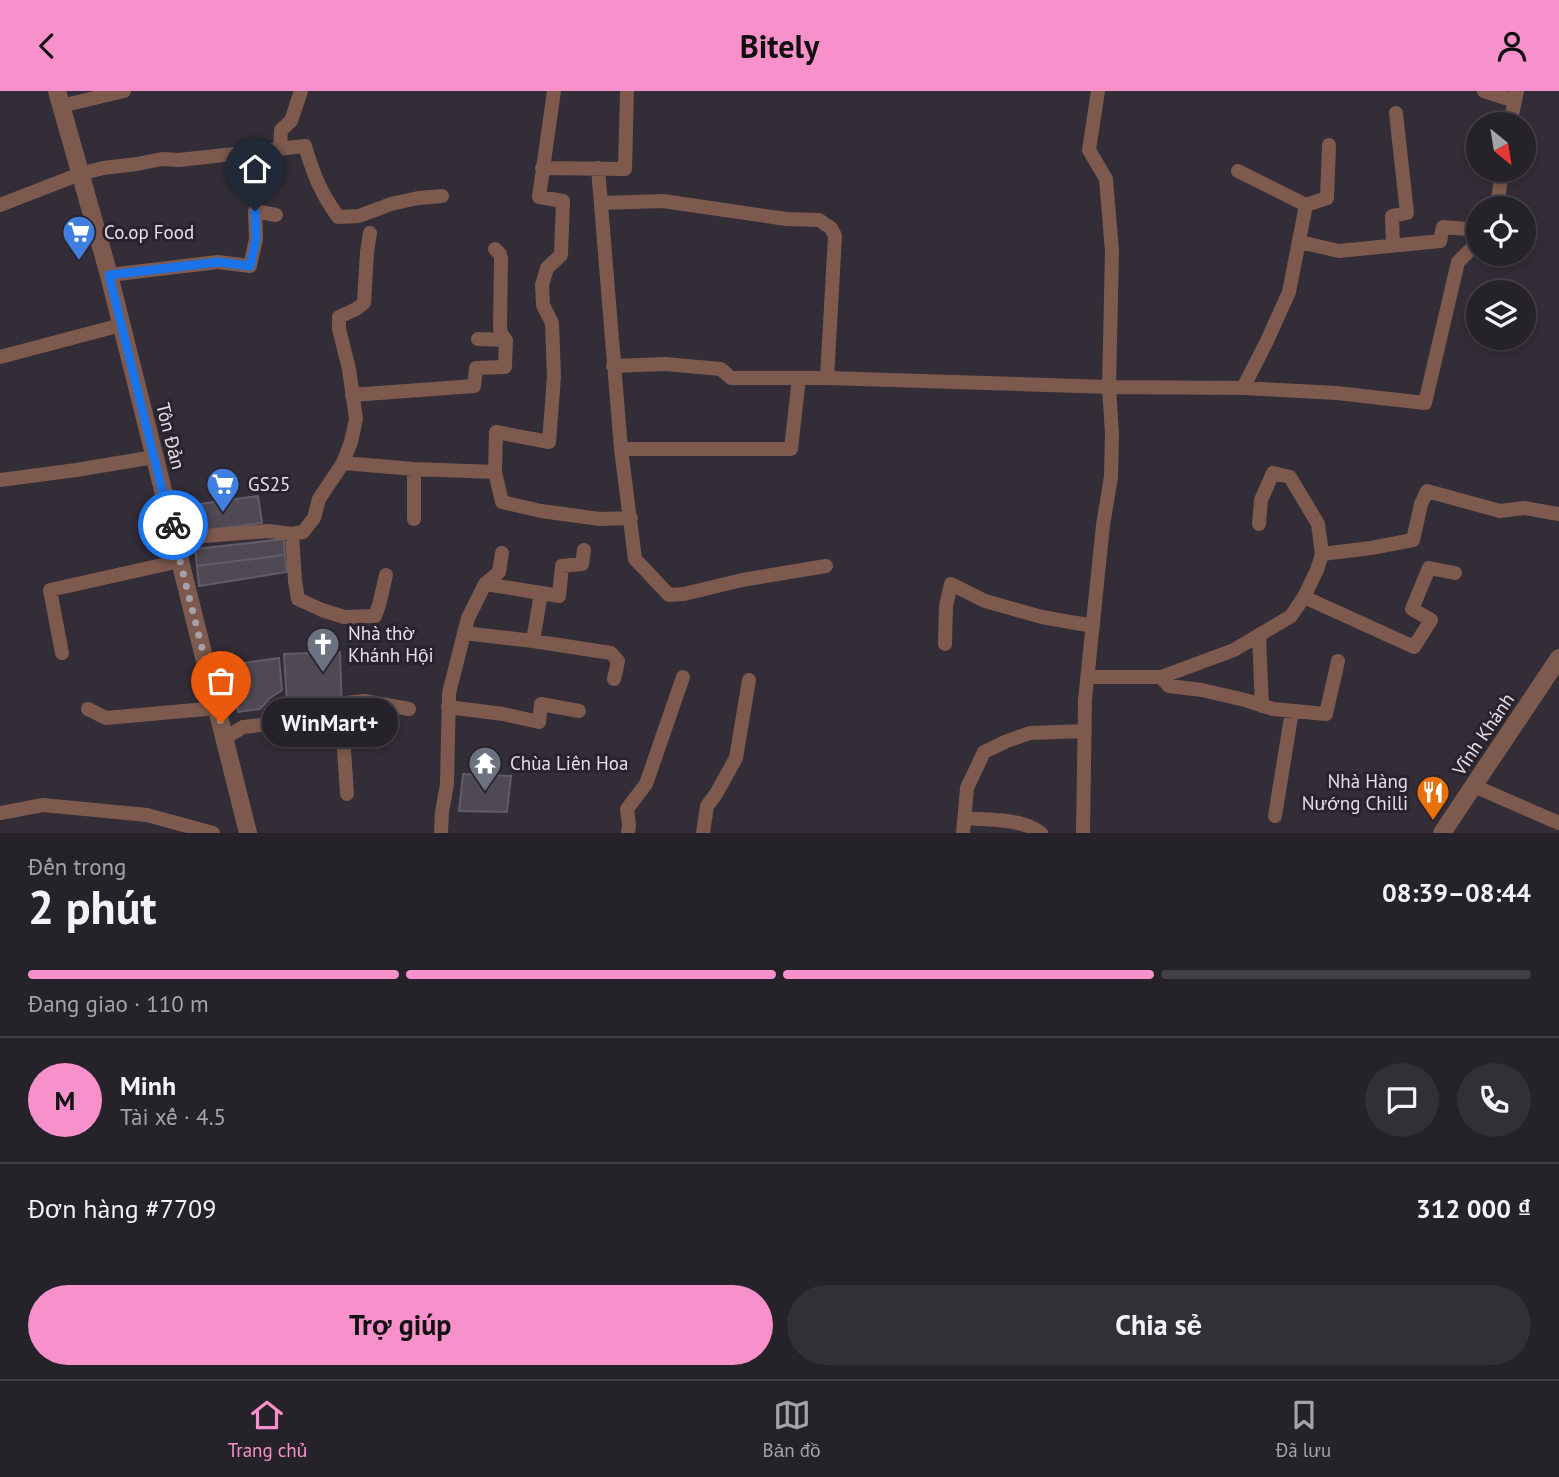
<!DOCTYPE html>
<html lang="vi">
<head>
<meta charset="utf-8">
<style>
  body { margin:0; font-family:"PT Sans",sans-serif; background:#322f35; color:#f1f3f6; height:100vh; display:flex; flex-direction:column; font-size:26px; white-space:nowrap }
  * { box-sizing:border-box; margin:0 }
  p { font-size:23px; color:#a4a4a8 }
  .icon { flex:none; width:38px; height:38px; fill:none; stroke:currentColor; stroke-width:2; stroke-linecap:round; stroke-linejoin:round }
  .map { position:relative; height:742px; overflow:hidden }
  .details { display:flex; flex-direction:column; background:#262229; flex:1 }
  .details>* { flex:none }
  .needle { width:46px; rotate:150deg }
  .controls { position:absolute; left:1466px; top:21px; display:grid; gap:14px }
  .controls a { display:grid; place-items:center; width:70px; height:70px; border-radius:50%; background:#262229; box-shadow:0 4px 10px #0003,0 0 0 2px #423f46; font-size:35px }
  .pin { position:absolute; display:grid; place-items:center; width:60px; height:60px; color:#fff; margin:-72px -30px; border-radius:50% 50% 50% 0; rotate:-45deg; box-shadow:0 0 7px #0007 }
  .pin .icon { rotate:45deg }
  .courier { position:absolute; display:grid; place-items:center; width:70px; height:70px; margin:-35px; border:5px solid #1a73e8; border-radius:50%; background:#fff; color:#222; box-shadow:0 2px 9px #0007 }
  .bubble { position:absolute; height:49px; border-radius:24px; background:#262229; box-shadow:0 4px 10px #0003,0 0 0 2px #423f46; font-size:23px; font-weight:800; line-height:49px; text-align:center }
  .summary em { font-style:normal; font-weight:800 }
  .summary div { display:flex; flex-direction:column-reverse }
  .summary { display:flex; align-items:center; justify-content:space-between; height:119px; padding:0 28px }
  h1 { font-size:46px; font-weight:800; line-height:52px }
  .bar { display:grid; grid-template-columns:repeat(4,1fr); gap:10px 7px; align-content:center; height:84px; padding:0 28px }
  .bar i { height:9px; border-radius:5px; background:#423f46 }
  .bar .selected { background:#f890cc }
  .bar p { grid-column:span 4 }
  .line { display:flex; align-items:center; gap:18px; padding:0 28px; border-top:2px solid #423f46 }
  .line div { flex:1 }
  .round { display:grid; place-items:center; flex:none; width:74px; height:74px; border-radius:37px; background:#322f35 }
  .cta { display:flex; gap:14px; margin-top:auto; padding:14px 28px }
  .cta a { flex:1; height:80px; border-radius:42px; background:#f890cc; color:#111; font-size:28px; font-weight:800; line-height:80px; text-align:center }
  .cta a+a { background:#322f35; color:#f1f3f6 }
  header { display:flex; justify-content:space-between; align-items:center; height:91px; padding:0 28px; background:#f890cc; color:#111; font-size:32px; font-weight:800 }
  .menu { display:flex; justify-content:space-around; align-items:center; height:98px; border-top:2px solid #423f46; background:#262229; font-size:19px; color:#a4a4a8 }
  .menu a { display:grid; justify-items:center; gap:4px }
  .menu .selected { color:#f890cc }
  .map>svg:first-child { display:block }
  .building { fill:#4e4953; stroke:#615c67; stroke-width:2 }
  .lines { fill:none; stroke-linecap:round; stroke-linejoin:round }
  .service { stroke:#7e5a4e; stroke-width:14 }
  .tertiary { stroke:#7e5a4e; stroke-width:18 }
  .done { stroke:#a5a1a9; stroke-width:7; stroke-dasharray:0 12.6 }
  .route { stroke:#1a73e8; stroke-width:9 }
  .labels { text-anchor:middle; stroke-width:6; stroke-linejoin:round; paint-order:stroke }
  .poi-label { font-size:19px; fill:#e3e0e7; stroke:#28232d; text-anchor:start }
  .street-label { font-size:19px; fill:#e3e0e7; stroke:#28232d }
</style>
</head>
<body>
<header><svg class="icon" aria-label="back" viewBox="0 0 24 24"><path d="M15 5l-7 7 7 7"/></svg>Bitely<svg class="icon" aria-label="person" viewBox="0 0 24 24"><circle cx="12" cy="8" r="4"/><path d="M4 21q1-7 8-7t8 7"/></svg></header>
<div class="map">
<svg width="1559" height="742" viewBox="0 0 1559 742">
  <rect width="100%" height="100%" fill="#322d37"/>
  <path class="building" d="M258,405L262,432L188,442L184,415Z
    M284,448L285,464L197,475L195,458Z
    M285,464L287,481L199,495L197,475Z
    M340,561L342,623L288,628L284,563Z
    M279,567L282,599L270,607L260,618L238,621L230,574Z
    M463,683L511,685L507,721L459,720Z"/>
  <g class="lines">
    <path class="service" d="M1484,0L1515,10
      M61,15L124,0
      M1510,33L1517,0
      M280,58L281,39L291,30L301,0
      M542,77L625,78L627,0
      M598,77L621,358L635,468L669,504L684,503L742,489L826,475
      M1238,80L1306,114
      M602,112L663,110L786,128L819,129L831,137L835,145L827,287
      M0,114L80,83L103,77L137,73L162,68L179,69L305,55C314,85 320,100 338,126L359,125L391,113L418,107L442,105
      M1497,117L1502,79
      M1300,151L1339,160L1440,150L1443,136L1479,139
      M1393,154L1392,125L1407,122L1396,22
      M495,158L500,163L501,168L500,236L501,243L506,249
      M109,184L218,171L250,175L256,148L255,120L276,124
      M0,266L121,234
      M613,275L665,273L721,278L731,287H827L1109,296L1243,297L1337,302L1425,312L1458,171L1479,150
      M1243,297L1267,250L1289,201L1306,114L1327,107L1329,54
      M352,304L474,295L476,277L505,276L506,249L478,248
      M621,358H791L799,287
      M343,372L414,378L495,381L502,411L541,420L600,428L631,427
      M495,381L496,341L549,351L554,286L552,232L543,214L542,194L547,177L561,164L563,110L539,106L554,0
      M0,389L76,379L154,366
      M414,428V378
      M1259,433L1261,409L1273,382L1290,386L1318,433L1322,463
      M292,443L295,490L298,508L322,519L344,526L375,525L379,514L386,484
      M178,447L269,440L292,443L303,441L314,427L319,408L343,372L351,351L356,328L349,278L339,238V226L356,218L364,212L367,161L370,142
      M485,493L541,502
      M1304,506L1414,556L1431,529L1412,518L1429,477L1455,482
      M464,542L533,550L611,562L618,570L614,588
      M1259,545L1262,615
      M533,550L541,502L559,505L562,475L582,473L584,459
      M945,553L946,515L951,493L985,510L1042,526L1093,535
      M62,562L50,499L180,470
      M1088,586H1161L1234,559L1291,525L1304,506L1317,479L1322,463L1371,457L1413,449L1421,413L1427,400L1500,420L1524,417L1559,423
      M1161,586L1169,595L1202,599L1245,609L1273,618L1326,623L1338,570
      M448,616L503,623L539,631L541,613L579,620
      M88,618L106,627L217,617
      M225,647L243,636L289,631L310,637L346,633
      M1474,695L1559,732
      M347,703L344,659L346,612L364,610L409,618
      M0,722L43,714L147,724L213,742
      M1275,725L1292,620
      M965,727C989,729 1021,727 1041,742
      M441,742L442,721L447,693L449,602L468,527L485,493L499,481L502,462
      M628,742L629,734L627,718L646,693L683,586
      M703,742L707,715L716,703L736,667L749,589
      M963,742L967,697L984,661L1007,650L1030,642L1085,640
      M1083,742L1085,609L1103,434L1111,386L1112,343L1109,296L1112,160L1106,88L1089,59L1098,0"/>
    <path class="tertiary" d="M57,0L109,184L164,403L178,447L180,470L248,742
      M1442,742L1559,567"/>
  </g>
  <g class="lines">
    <path class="done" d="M173,434L178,447L180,470L221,632"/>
    <path class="route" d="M173,434L163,403L109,184L218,171L250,175L256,148L255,120"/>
  </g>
  <defs>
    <symbol id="supermarket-pin" viewBox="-11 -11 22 30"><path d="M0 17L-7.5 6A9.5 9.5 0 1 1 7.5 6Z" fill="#3f7fe0" stroke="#28232d"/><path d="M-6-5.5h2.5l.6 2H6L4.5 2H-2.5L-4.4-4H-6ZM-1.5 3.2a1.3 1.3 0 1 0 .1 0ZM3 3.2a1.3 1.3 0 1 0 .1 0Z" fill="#fff"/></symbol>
    <symbol id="church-pin" viewBox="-11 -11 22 30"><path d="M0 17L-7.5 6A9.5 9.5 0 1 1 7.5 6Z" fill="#6b7280" stroke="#28232d"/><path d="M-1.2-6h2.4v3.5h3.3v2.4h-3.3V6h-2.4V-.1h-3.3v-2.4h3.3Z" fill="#fff"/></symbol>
    <symbol id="temple-pin" viewBox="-11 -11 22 30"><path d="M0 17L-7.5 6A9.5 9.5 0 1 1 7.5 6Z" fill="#6b7280" stroke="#28232d"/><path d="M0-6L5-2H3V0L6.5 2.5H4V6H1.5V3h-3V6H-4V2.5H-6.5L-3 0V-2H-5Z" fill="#fff"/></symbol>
    <symbol id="restaurant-pin" viewBox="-11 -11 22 30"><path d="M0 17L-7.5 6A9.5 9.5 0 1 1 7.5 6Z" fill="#e8710a" stroke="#28232d"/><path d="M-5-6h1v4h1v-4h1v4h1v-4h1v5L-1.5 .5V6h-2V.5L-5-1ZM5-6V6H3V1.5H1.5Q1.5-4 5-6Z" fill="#fff"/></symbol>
  </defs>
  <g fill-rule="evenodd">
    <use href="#supermarket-pin" x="60" y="122" width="38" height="52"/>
    <use href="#supermarket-pin" x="204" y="374" width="38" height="52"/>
    <use href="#church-pin" x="304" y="534" width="38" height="52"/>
    <use href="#temple-pin" x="466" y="653" width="38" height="52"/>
    <use href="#restaurant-pin" x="1414" y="682" width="38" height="52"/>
  </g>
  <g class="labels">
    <g class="poi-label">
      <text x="104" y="148">Co.op Food</text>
      <text x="248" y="400">GS25</text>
      <text x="348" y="549">Nhà thờ<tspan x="348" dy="22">Khánh Hội</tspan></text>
      <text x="510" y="679">Chùa Liên Hoa</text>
      <text x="1408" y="697" text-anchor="end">Nhà Hàng<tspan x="1408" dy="22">Nướng Chilli</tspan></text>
    </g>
    <g class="street-label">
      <text transform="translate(171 345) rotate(76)" y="7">Tôn Đản</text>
      <text transform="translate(1483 643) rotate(-56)" y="7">Vĩnh Khánh</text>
    </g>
  </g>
</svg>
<div class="controls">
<a><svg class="needle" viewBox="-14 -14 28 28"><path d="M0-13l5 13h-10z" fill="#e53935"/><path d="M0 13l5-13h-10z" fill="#a4a4a8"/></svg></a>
<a><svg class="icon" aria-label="locate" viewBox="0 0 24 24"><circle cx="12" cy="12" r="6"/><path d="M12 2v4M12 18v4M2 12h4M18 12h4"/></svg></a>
<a><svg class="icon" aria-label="layers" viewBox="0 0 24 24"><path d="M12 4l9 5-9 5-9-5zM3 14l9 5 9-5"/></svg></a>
</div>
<div class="pin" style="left:221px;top:632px;background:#ea580c"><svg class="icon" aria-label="bag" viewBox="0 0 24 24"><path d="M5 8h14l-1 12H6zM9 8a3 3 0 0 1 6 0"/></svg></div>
<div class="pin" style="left:255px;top:120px;background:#1f2937"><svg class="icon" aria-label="home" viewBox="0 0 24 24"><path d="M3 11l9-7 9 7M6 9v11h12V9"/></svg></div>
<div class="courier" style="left:173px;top:434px"><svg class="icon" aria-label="bike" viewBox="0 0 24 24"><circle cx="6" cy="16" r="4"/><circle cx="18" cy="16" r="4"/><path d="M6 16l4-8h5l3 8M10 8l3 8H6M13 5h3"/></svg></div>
<div class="bubble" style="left:262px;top:607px;width:136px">WinMart+</div>
</div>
<section class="details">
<div class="summary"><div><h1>2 phút</h1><p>Đến trong</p></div><em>08:39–08:44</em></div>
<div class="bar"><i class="selected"></i><i class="selected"></i><i class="selected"></i><i></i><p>Đang giao · 110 m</p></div>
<div class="line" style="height:126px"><b class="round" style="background:#f890cc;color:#111">M</b><div><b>Minh</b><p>Tài xế · 4.5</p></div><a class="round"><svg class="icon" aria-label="chat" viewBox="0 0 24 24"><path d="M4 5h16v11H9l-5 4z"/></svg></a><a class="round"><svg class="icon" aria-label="phone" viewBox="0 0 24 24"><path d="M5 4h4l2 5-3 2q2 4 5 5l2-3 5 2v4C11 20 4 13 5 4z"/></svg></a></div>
<div class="line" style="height:91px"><div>Đơn hàng #7709</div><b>312 000 ₫</b></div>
<div class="cta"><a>Trợ giúp</a><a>Chia sẻ</a></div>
</section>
<nav class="menu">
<a class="selected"><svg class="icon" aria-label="home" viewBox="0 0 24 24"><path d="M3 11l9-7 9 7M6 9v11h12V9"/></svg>Trang chủ</a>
<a><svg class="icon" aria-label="map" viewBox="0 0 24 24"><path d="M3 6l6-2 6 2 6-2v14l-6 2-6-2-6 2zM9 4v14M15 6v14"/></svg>Bản đồ</a>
<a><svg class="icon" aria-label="saved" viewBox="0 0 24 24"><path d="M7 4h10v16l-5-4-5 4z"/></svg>Đã lưu</a>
</nav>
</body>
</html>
